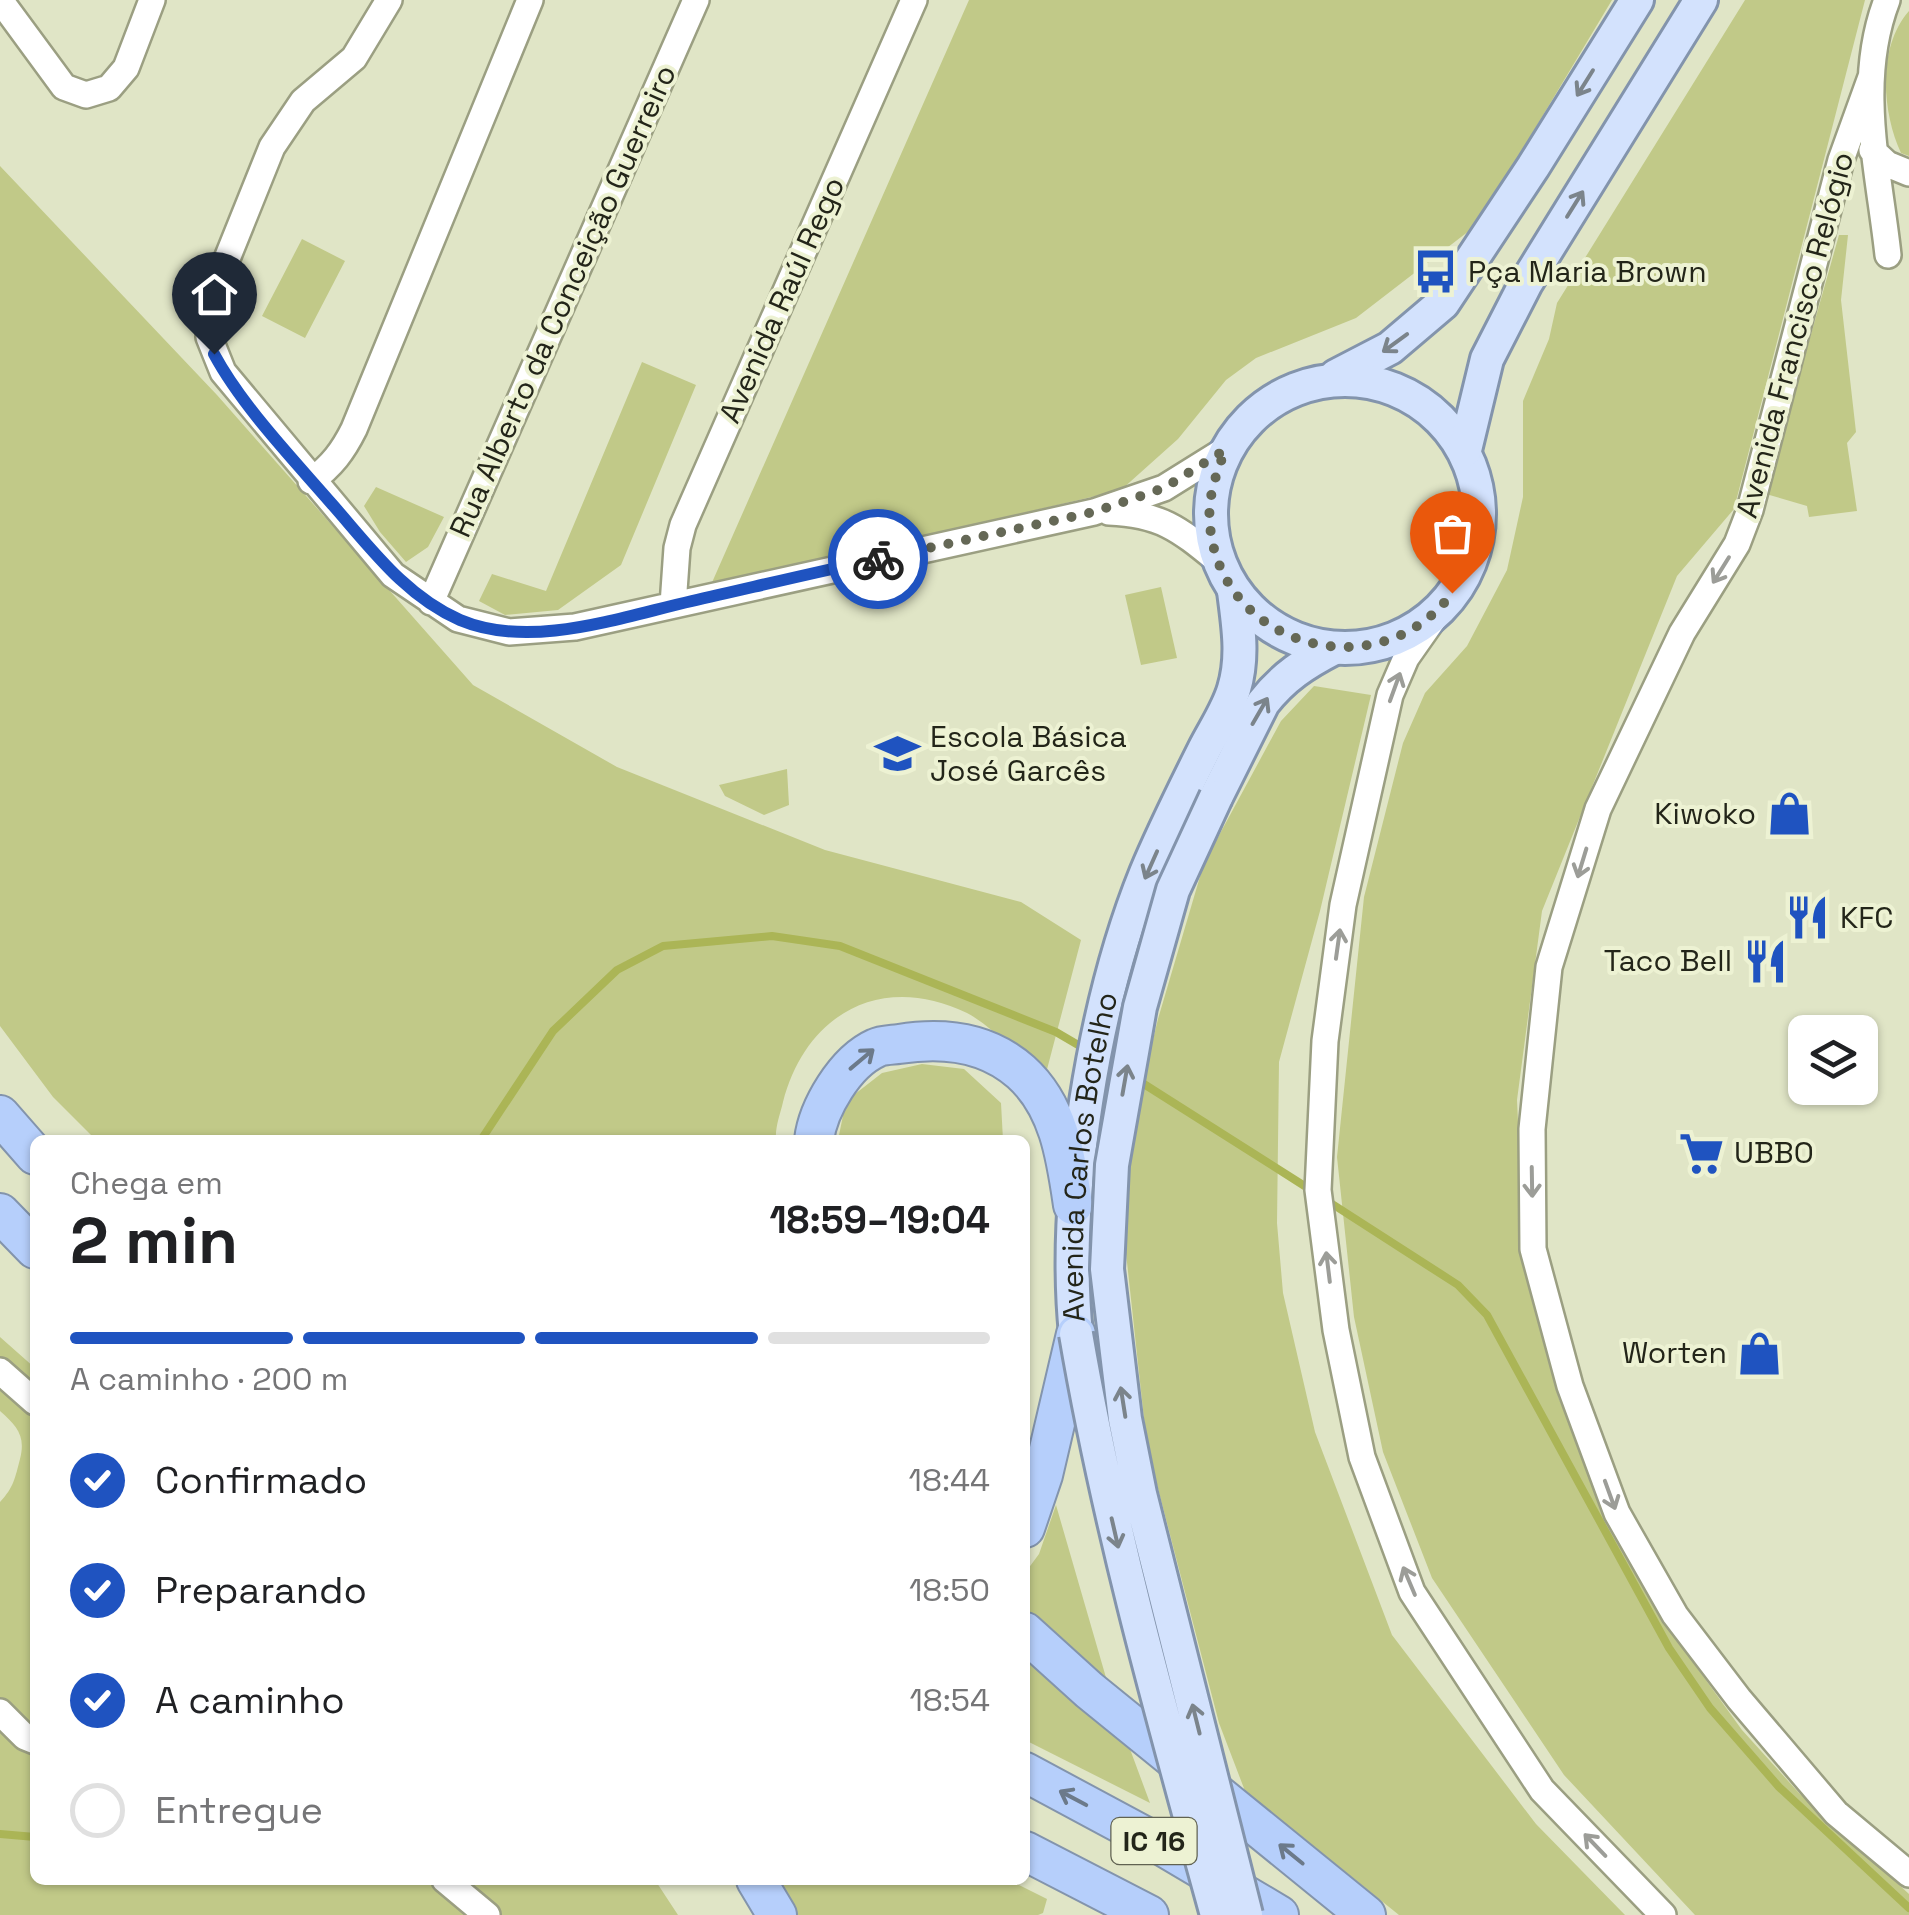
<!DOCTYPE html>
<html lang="pt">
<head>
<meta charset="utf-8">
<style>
  body { margin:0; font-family:"Space Grotesk",sans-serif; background:#f6f6f6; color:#202124; height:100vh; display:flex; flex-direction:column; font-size:38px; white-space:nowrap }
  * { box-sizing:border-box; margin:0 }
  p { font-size:32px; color:#757577 }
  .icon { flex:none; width:55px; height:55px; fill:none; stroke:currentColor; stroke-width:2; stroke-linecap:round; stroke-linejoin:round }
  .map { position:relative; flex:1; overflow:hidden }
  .drawer { position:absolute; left:30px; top:1135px; width:1000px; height:750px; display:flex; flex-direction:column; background:#fff; border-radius:15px; box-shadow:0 2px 8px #0004 }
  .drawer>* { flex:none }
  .controls { position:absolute; left:1788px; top:1015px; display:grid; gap:20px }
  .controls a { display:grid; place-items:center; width:90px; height:90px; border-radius:15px; background:#fff; box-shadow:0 2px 8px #0004; font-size:50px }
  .pin { position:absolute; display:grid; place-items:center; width:85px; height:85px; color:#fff; margin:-102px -42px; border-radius:50% 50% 50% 0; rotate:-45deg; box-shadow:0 0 10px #0007 }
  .pin .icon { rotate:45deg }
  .courier { position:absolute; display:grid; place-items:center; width:100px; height:100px; margin:-50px; border:8px solid #1f53c0; border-radius:50%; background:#fff; color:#222; box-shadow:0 2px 12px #0007 }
  .overview em { font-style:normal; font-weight:700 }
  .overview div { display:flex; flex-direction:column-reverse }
  .overview { display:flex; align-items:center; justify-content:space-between; height:170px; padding:0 40px }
  h1 { font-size:65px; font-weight:700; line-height:75px }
  .bar { display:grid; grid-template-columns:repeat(4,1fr); gap:15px 10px; align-content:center; height:120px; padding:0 40px }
  .bar i { height:12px; border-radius:8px; background:#e0e0e0 }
  .bar .current { background:#1f53c0 }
  .bar p { grid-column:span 4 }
  ol { padding:0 40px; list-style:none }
  li { display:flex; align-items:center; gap:30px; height:110px }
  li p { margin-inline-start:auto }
  li .icon { padding:10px; border-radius:50%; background:#1f53c0; color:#fff; stroke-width:4 }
  li:last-child { color:#757577 }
  li i { width:55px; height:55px; border:5px solid #e0e0e0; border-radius:50% }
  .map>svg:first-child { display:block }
  .green { fill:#c1c988 }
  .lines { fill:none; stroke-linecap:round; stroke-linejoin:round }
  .stream { stroke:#abb556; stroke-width:8 }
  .minor-casing { stroke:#9b9f82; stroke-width:30 }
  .major-casing { stroke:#8394ac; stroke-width:38 }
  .highway-casing { stroke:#8394ac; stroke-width:42 }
  .minor { stroke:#fff; stroke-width:25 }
  .major { stroke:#d3e2fd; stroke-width:32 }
  .highway { stroke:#b6cffb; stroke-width:38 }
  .major-bridge-casing { stroke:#8394ac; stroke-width:38; stroke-linecap:butt }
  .major-bridge { stroke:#d3e2fd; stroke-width:32 }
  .oneway { stroke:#7b848b }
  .oneway2 { stroke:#9c9d98 }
  .oneway3 { stroke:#6c7a8a }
  .done { stroke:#656856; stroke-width:10; stroke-dasharray:0 18 }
  .route { stroke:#1f53c0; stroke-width:12 }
  .labels { text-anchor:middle; stroke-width:8; stroke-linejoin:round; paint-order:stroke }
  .shield { fill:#edf2d3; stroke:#606251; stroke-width:2.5 }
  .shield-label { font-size:28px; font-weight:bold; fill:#232519 }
  .poi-label { font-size:30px; fill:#232519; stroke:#edf2d3; text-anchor:start }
  .street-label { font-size:30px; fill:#232519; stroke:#edf2d3 }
</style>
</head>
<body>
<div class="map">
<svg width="1909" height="1915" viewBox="0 0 1909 1915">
  <rect width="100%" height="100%" fill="#e0e5c6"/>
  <path class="green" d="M969,0H1612L1478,224L1356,318L1256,358L1226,380L1178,439L1121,490L710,587Z
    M1745,0H1865L1734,509L1677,576L1542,911L1517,1100L1525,1272L1559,1399L1608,1515L1682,1647L1742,1730L1799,1793L1909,1894V1915H1695L1564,1775L1432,1578L1383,1452L1354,1317L1337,1157L1364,897L1403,743L1425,693L1467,646L1507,570L1523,497V401L1549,339L1557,303Z
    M1909,11V156L1901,153C1882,112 1877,47 1909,11Z
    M0,166L217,395L473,685L617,767L825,850L1021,902L1081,940L1045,1077C1024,1060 989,1024 967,1013C882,972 806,1013 783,1102C780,1115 775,1127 776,1140H96L53,1097L0,1026Z
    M1839,235H1848L1841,300L1856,432L1847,443L1857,511L1809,517L1807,506L1766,494Z
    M302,239L345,261L305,338L262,316Z
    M642,362L696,385L621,565L558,610L505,615L479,601L492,574L546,591Z
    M376,487L444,517L428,547L406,562L380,532L364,506Z
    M1161,587L1177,658L1141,665L1125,595Z
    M1314,686L1371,695L1320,911L1279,1062L1277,1223L1283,1293L1315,1432L1392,1635L1536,1824L1625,1915H1399L1245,1791L1219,1723L1147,1446L1125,1244L1131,1130L1158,1019L1204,863L1281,721Z
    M787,769L789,805L764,815L725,796L719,785Z
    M922,1064L964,1069L1001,1103L1003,1140H838L846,1101L882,1073Z
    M0,1337L35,1368V1880H655L678,1915H0V1502C14,1487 15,1478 20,1459C26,1436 17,1426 0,1411Z
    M1056,1505L1107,1681L1025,1615V1573L1039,1554Z
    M1025,1655L1124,1733L1150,1803L1025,1740Z
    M760,1880H1009L1047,1899L1043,1913L1038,1915H784Z"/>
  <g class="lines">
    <path class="stream" d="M1136,1079L1314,1192
      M481,1140L553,1031L617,970L663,946L772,936L840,946L1056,1032L1085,1049
      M1326,1200L1458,1285L1487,1315L1669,1648L1710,1708L1779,1787L1909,1908
      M0,1834L35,1837"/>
    <defs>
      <path id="minor" d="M0,0L64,87L86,95L109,88L126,68L152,0
        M389,0L354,58L303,101L272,147L212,296L209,337L223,372L393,575L458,619L509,632L575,627L1094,512L1164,488L1225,450
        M1887,0C1855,83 1879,171 1888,255
        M1871,77L1841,160L1750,510L1737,544L1682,633L1598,809L1549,967L1532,1129L1533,1249L1570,1386L1617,1513L1675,1615L1739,1699L1836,1813L1909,1874
        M1872,150L1887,164L1909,173
        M311,481C332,466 343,451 354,429L530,0
        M1109,512C1161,514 1179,529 1217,560
        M431,602L696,0
        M673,605L677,548L683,525L914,0
        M1439,611L1406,658L1390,695L1343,905L1325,1041L1318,1190L1336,1330L1362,1457L1412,1592L1542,1790L1663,1915
        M0,1371L35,1402
        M0,1712L25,1737L35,1741
        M445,1880L487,1915"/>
      <g id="major">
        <path d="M1336,376L1390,348L1443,303L1533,167L1637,0"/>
        <circle cx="1345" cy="514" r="134"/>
        <path d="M1465,450L1487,359L1526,283L1701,0"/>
        <path d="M1216,797L1263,703C1283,677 1305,663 1334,648"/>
        <path id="s1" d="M1076,1334C1062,1197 1094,1002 1146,873C1163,832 1184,790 1204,750C1214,730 1228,710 1234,689C1244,656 1238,624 1234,591"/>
      </g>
      <path id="highway" d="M0,1115L35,1155
        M814,1140C818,1108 845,1062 876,1048C882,1045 892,1045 899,1044C942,1037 986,1041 1021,1072C1059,1106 1066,1157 1073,1205
        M0,1213L35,1249
        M1025,1528L1043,1475L1076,1334
        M1025,1632L1089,1690L1366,1915
        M1025,1772L1159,1844L1279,1915
        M1025,1851L1149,1915
        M756,1880L777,1915"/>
    </defs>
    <use href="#minor" class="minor-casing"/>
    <use href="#major" class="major-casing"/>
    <use href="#highway" class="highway-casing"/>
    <use href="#minor" class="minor"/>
    <use href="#major" class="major"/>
    <use href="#highway" class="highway"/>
    <defs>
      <path id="major-bridge" d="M1216,797L1173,890L1140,1007L1112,1165L1107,1269L1125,1419L1140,1494L1246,1915
        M1076,1334C1110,1532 1164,1722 1217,1915"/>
    </defs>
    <use href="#major-bridge" class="major-bridge-casing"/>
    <use href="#major-bridge" class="major-bridge"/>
  </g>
  <defs><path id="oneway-shaft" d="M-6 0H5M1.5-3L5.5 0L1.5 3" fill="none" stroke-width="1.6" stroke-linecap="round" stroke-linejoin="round" transform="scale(2.5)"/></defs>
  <g class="oneway">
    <use href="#oneway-shaft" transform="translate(1585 83) rotate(122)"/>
    <use href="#oneway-shaft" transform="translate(1575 204) rotate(-58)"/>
    <use href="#oneway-shaft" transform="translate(1395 343) rotate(144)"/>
    <use href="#oneway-shaft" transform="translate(1260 711) rotate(-60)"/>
    <use href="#oneway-shaft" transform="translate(1151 865) rotate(114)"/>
    <use href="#oneway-shaft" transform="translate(1125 1080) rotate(-80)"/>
    <use href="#oneway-shaft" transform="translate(1123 1402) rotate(-99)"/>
    <use href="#oneway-shaft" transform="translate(1115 1533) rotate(77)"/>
    <use href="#oneway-shaft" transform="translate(1196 1719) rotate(-104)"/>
  </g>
  <g class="oneway2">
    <use href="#oneway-shaft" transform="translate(1721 570) rotate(122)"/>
    <use href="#oneway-shaft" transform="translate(1395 687) rotate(-70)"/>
    <use href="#oneway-shaft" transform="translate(1582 863) rotate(107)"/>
    <use href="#oneway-shaft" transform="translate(1338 944) rotate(-82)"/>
    <use href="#oneway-shaft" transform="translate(1532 1182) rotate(89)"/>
    <use href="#oneway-shaft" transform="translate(1328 1267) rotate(-97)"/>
    <use href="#oneway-shaft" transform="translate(1610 1495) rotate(70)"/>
    <use href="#oneway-shaft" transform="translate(1409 1581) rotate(-113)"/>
    <use href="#oneway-shaft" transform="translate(1595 1845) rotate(-134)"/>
  </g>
  <g class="oneway3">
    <use href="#oneway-shaft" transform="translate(862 1059) rotate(-40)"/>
    <use href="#oneway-shaft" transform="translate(1073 1798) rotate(-152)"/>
    <use href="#oneway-shaft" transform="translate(1291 1854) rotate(-141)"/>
  </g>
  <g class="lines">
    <path class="done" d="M878,559L1094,512L1164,488L1225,450C1216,475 1207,499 1210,525C1220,648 1380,691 1452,593"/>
    <path class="route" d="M214,354C242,406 292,458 331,503C370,547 405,596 460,620C531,650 621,617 692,601C754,587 816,572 878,559"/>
  </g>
  <defs>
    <symbol id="bus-bare" viewBox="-9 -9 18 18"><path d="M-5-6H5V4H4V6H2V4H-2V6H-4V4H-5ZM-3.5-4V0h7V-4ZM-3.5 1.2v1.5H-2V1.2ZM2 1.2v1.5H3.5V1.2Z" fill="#1f53c0" stroke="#edf2d3" stroke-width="2.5" paint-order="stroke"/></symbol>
    <symbol id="school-bare" viewBox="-9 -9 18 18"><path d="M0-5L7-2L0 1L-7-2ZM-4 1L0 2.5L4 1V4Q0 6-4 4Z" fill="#1f53c0" stroke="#edf2d3" stroke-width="2.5" paint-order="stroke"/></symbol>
    <symbol id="shop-bare" viewBox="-9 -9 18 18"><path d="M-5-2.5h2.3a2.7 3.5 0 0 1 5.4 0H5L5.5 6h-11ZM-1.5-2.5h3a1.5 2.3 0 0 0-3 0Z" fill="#1f53c0" stroke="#edf2d3" stroke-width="2.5" paint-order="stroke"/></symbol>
    <symbol id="restaurant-bare" viewBox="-9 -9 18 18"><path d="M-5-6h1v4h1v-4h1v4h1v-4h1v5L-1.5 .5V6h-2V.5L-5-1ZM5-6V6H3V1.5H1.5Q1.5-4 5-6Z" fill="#1f53c0" stroke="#edf2d3" stroke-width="2.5" paint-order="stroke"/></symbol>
    <symbol id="supermarket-bare" viewBox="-9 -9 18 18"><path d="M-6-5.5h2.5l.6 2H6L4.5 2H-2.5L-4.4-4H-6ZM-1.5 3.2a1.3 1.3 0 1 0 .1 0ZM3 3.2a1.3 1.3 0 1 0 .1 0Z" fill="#1f53c0" stroke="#edf2d3" stroke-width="2.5" paint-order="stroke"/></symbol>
  </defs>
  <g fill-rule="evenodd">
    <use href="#bus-bare" x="1404" y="240" width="63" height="63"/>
    <use href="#school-bare" x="866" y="722" width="63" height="63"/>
    <use href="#shop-bare" x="1758" y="782" width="63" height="63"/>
    <use href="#restaurant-bare" x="1776" y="886" width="63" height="63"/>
    <use href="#restaurant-bare" x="1734" y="930" width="63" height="63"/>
    <use href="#supermarket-bare" x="1670" y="1122" width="63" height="63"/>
    <use href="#shop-bare" x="1728" y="1322" width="63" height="63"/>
  </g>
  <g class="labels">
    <rect class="shield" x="1111.5" y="1818" width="85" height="46" rx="8"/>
    <g class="shield-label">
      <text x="1154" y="1851">IC 16</text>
    </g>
    <g class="poi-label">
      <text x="1468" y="282">Pça Maria Brown</text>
      <text x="930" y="747">Escola Básica<tspan x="930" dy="34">José Garcês</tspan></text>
      <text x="1756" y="824" text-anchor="end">Kiwoko</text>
      <text x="1840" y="928">KFC</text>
      <text x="1732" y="971" text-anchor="end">Taco Bell</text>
      <text x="1734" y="1163">UBBO</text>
      <text x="1727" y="1363" text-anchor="end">Worten</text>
    </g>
    <g class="street-label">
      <text transform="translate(782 300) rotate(-66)" y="10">Avenida Raúl Rego</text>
      <text transform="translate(563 301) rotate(-66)" y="10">Rua Alberto da Conceição Guerreiro</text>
      <text transform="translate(1795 335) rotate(-75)" y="10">Avenida Francisco Relógio</text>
      <text dy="10" stroke="none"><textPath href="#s1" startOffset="178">Avenida Carlos Botelho</textPath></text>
    </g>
  </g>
</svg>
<div class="controls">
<a><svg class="icon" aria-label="layers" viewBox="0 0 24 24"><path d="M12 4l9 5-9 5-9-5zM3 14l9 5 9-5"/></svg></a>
</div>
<div class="pin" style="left:1452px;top:593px;background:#ea580c"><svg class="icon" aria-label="bag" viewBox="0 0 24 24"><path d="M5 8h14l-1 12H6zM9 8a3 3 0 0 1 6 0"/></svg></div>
<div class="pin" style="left:214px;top:354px;background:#1f2937"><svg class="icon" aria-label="home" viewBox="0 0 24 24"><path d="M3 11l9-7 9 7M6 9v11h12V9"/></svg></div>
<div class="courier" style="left:878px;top:559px"><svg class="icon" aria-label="bike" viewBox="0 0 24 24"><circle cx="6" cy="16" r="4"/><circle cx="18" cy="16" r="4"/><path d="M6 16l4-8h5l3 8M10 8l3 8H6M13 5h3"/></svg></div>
<section class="drawer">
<div class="overview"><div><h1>2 min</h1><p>Chega em</p></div><em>18:59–19:04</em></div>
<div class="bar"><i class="current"></i><i class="current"></i><i class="current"></i><i></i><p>A caminho · 200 m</p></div>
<ol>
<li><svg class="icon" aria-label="check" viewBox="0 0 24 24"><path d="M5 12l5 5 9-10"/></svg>Confirmado<p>18:44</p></li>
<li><svg class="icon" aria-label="check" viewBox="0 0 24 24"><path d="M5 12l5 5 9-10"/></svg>Preparando<p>18:50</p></li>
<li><svg class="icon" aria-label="check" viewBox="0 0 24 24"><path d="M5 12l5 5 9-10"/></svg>A caminho<p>18:54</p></li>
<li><i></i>Entregue</li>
</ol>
</section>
</div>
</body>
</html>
